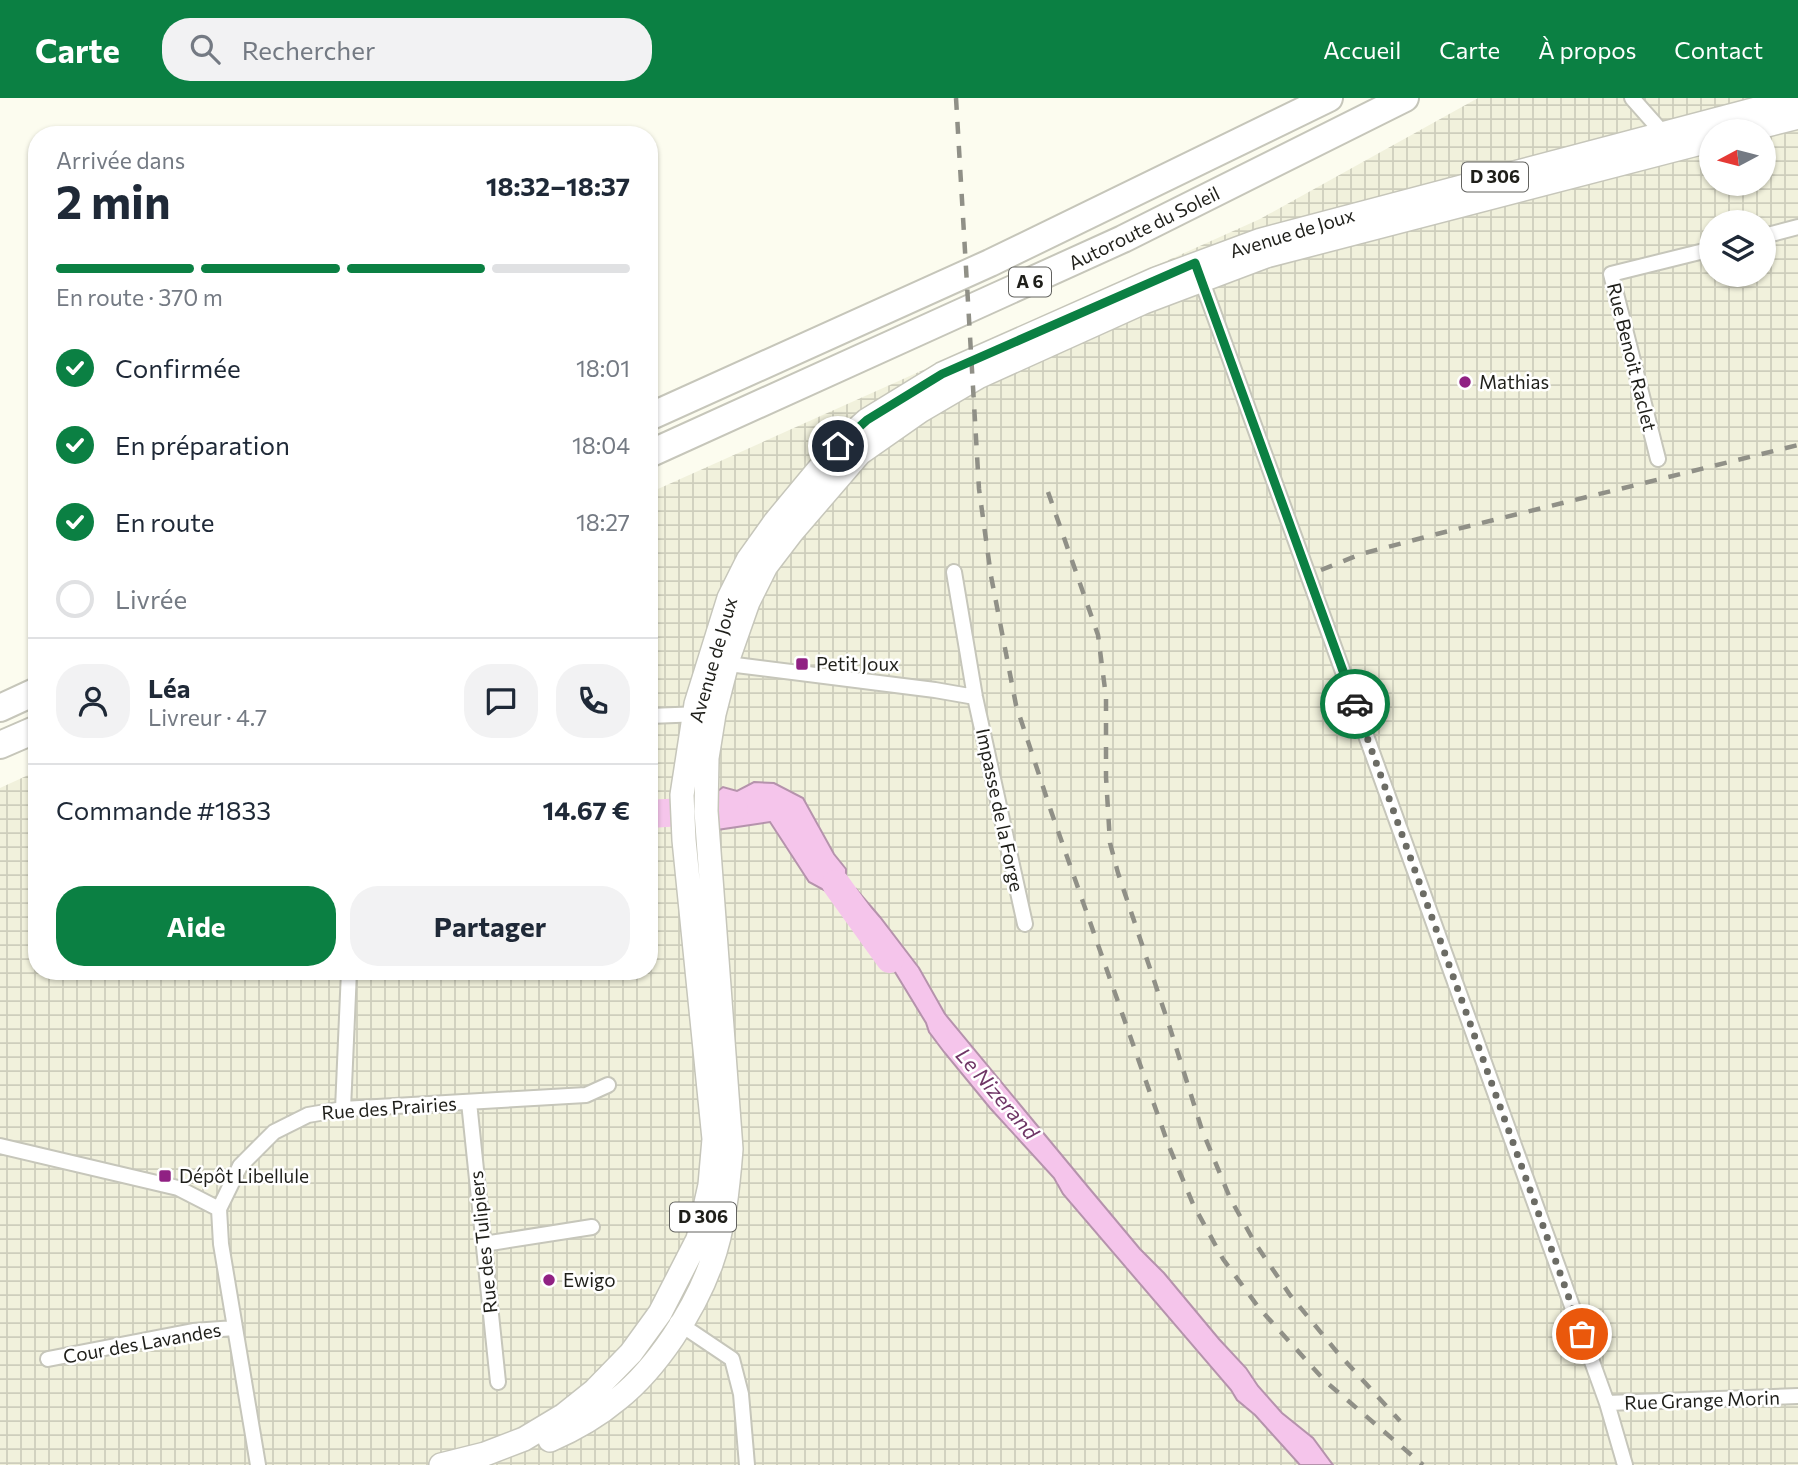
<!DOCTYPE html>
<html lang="fr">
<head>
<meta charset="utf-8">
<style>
  body { margin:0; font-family:Commissioner,sans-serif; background:#f2f2f3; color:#1f2937; height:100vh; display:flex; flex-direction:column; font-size:26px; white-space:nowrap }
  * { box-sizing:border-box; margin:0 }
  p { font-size:23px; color:#747a83 }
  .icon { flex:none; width:38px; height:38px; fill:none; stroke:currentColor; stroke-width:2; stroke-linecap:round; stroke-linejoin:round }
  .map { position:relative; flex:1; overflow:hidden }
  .details { position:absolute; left:28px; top:28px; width:630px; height:854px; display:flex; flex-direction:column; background:#fff; border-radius:28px; box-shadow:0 2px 5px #0004 }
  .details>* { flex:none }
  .needle { width:46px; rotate:263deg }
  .tools { position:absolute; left:1699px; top:21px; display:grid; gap:14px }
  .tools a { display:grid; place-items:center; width:77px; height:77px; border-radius:50%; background:#fff; box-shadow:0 2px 5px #0004; font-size:35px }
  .pin { position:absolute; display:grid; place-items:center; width:60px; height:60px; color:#fff; margin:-30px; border:4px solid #fff; border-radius:50%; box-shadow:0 2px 7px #0007 }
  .courier { position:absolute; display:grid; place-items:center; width:70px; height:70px; margin:-35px; border:5px solid #0b8043; border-radius:50%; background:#fff; color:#222; box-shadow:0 2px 9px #0007 }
  .summary em { font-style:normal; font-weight:700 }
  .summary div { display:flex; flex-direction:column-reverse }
  .summary { display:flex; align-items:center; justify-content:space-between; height:119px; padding:0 28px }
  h1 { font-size:46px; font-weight:700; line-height:52px }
  .bar { display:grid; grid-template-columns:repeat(4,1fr); gap:10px 7px; align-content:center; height:84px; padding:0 28px }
  .bar i { height:9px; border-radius:5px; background:#e0e1e3 }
  .bar .current { background:#0b8043 }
  .bar p { grid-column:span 4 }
  .line { display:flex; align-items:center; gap:18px; padding:0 28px; border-top:2px solid #e0e1e3 }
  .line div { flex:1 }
  .round { display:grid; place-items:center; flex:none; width:74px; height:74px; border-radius:28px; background:#f2f2f3 }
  ol { padding:0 28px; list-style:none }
  li { display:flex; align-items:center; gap:21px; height:77px }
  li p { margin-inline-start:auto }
  li .icon { padding:7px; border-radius:50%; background:#0b8043; color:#fff; stroke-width:4 }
  li:last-child { color:#747a83 }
  li i { width:38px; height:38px; border:4px solid #e0e1e3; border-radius:50% }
  .cta { display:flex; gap:14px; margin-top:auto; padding:14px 28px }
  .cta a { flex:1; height:80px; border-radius:28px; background:#0b8043; color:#fff; font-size:28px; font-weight:700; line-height:80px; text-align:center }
  .cta a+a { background:#f2f2f3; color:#1f2937 }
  header { display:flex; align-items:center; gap:42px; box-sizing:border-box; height:98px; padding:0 35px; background:#0b8043; color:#fff }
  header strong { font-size:33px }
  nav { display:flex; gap:38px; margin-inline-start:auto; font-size:24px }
  .search { width:490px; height:63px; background:#f2f2f3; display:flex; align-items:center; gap:18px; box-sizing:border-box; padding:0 24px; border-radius:28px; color:#747a83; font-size:26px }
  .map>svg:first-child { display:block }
  .industrial { fill:url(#industrial-grid); fill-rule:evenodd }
  .water { fill:#f5c5eb; stroke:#b593ac; stroke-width:2 }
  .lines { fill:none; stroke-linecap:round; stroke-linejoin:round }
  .river { stroke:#f5c5eb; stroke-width:28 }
  .minor-casing { stroke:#c6c6ba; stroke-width:18 }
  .primary-casing { stroke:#c6c6ba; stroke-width:26 }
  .motorway-casing { stroke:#c6c6ba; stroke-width:30 }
  .minor { stroke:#fff; stroke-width:14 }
  .primary { stroke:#fff; stroke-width:23 }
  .motorway { stroke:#fff; stroke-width:26 }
  .rail { stroke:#909087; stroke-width:4.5; stroke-dasharray:12 12; stroke-linecap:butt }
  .done { stroke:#6c6c65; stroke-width:7; stroke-dasharray:0 12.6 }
  .route { stroke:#0b8043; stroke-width:9 }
  .poi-dot { fill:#902183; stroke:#fff; stroke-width:2.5 }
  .labels { text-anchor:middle; stroke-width:5; stroke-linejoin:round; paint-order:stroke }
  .shield { fill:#fff; stroke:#62625f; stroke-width:2 }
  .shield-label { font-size:18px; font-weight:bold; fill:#1f1f1a }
  .street-label { font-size:19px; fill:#1f1f1a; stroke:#fff }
  .poi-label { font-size:19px; fill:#1f1f1a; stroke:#fff; text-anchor:start }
  .water-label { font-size:21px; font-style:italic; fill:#6f3666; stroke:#fff }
</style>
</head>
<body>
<header>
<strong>Carte</strong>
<div class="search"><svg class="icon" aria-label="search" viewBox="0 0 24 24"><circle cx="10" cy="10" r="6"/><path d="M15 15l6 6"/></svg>Rechercher</div>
<nav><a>Accueil</a><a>Carte</a><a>À propos</a><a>Contact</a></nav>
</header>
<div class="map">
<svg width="1798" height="1367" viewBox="0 0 1798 1367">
  <defs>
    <pattern id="industrial-grid" width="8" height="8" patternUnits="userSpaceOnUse" patternTransform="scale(1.75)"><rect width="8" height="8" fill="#f1f1dc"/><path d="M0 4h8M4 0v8" fill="none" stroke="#cecebc"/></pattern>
  </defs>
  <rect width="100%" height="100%" fill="#fcfcef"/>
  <path class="industrial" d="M1478,0H1798V1367H0V690L37,673V873H649V395L1260,121ZM1712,33H1764V86H1712ZM1712,124H1764V177H1712Z"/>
  <path class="water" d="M754,684L774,685L803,700L834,756L846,771V782L854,793L856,791L880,819L919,870L945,916L1084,1084L1140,1151L1164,1175L1219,1241L1246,1270L1258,1288L1282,1315L1313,1340L1333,1367H1300L1255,1317L1237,1302L1231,1292L1063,1096L1054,1080L990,1010L944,954L929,934L926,925L862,820L837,799L809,784L770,724L710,733L706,702L723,689L737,693Z"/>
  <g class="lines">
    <path class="river" d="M649,716L734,711
      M836,786L890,861"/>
    <defs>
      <path id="minor" d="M1632,0L1663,35L1665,41
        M1764,138L1798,129
        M1199,175L1607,1305L1625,1367
        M1658,361L1611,176L1712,151
        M954,474L975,599L1025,826
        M720,565L935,592L975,599
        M649,618L702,616
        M469,1004L498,1284
        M343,1011L349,873
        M0,1048L178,1090L219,1111
        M484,1146L592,1129
        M677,1224L732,1261L741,1296L747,1367
        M48,1261L193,1233L235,1230
        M1607,1305L1798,1298
        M258,1367L221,1146L219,1111L240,1068L274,1034L308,1017L343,1011L586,997L608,987"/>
      <path id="primary" d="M1744,33L1798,19
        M550,1342C573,1332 599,1317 618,1301C657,1270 694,1213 711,1166C724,1130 728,1089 731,1051L706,713L707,660L714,616L728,561L748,504L766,468L792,434L860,355L920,313L978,279L1144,204L1266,158L1712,42
        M441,1367L485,1356L524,1341L564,1317L594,1293L631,1255L660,1215L698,1141L710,1087L714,1041L684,742L682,697L696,606L729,500L748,462L775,424L838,348L867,322L942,276L1156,181L1261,142L1798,0"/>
      <path id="motorway" d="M649,319L990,165L1329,0
        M649,356L1123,141L1405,0
        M0,610L37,593
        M0,647L37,631"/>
    </defs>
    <use href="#minor" class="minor-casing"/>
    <use href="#primary" class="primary-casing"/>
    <use href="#motorway" class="motorway-casing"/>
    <use href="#minor" class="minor"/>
    <use href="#primary" class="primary"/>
    <use href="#motorway" class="motorway"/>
    <path class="rail" d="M956,0L979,391L991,478L1016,607L1051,713L1168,1046L1193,1106L1223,1161L1259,1210L1325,1283L1423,1367
      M1048,394L1098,537L1106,599V679L1110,745L1118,775L1170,930L1202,1032L1230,1100L1255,1145L1290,1197L1337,1254L1400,1323
      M1321,472L1361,456L1437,436L1798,347"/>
  </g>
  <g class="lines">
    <path class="done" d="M1355,606L1582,1236"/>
    <path class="route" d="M838,348L867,322L942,276L1195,165L1355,606"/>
  </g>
  <g class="poi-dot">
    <circle cx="1465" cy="284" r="7"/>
    <rect x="795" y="559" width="14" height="14" rx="3.5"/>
    <rect x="158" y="1071" width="14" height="14" rx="3.5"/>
    <circle cx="549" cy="1182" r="7"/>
  </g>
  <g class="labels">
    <g class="shield">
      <rect x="1462" y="64.5" width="66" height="29" rx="5"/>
      <rect x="1009" y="169.5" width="42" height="29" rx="5"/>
      <rect x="670" y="1104.5" width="66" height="29" rx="5"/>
    </g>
    <g class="shield-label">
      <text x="1495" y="85">D 306</text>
      <text x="1030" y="190">A 6</text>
      <text x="703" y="1125">D 306</text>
    </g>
    <g class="street-label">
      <text transform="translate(1144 130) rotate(-26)" y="7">Autoroute du Soleil</text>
      <text transform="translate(1292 135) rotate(-17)" y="7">Avenue de Joux</text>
      <text transform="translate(1632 259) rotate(76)" y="7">Rue Benoit Raclet</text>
      <text transform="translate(713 562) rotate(-74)" y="7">Avenue de Joux</text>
      <text transform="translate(1000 712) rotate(78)" y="7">Impasse de la Forge</text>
      <text transform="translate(389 1010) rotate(-4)" y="7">Rue des Prairies</text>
      <text transform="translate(483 1144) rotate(-96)" y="7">Rue des Tulipiers</text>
      <text transform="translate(142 1245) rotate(-10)" y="7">Cour des Lavandes</text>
      <text transform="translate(1702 1302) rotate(-2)" y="7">Rue Grange Morin</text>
    </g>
    <g class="poi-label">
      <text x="1479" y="291">Mathias</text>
      <text x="816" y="573">Petit Joux</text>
      <text x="179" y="1085">Dépôt Libellule</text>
      <text x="563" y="1189">Ewigo</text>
    </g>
    <g class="water-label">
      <text transform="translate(997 996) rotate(49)" y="7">Le Nizerand</text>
    </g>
  </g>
</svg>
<div class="tools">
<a><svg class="needle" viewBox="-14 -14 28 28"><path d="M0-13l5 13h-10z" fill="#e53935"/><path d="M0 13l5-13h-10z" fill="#747a83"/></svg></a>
<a><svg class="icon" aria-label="layers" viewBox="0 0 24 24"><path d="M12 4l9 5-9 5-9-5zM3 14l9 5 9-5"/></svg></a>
</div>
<div class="pin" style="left:1582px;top:1236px;background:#ea580c"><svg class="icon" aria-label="bag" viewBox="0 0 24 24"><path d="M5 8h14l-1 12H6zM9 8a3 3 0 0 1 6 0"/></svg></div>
<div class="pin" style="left:838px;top:348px;background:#1f2937"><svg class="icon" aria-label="home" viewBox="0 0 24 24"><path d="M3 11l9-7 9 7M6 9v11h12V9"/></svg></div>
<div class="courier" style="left:1355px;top:606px"><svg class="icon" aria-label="car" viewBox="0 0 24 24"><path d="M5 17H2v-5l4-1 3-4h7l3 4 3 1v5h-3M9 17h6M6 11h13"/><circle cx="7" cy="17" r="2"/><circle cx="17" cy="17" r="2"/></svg></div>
<section class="details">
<div class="summary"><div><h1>2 min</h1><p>Arrivée dans</p></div><em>18:32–18:37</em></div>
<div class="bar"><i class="current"></i><i class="current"></i><i class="current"></i><i></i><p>En route · 370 m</p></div>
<ol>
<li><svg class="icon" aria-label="check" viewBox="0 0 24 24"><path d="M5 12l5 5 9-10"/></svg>Confirmée<p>18:01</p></li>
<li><svg class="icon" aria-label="check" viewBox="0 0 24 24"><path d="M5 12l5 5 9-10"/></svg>En préparation<p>18:04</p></li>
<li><svg class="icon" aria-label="check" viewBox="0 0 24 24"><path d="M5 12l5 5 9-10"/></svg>En route<p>18:27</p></li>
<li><i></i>Livrée</li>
</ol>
<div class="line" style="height:126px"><a class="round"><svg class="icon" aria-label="person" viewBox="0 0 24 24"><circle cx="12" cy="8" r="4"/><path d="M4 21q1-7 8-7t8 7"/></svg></a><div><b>Léa</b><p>Livreur · 4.7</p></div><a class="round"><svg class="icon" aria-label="chat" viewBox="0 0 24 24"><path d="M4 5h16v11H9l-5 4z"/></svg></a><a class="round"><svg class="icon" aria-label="phone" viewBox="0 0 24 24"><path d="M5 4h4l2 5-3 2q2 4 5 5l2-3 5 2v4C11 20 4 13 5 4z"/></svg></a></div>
<div class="line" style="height:91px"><div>Commande #1833</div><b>14.67 €</b></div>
<div class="cta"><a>Aide</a><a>Partager</a></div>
</section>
</div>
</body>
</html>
